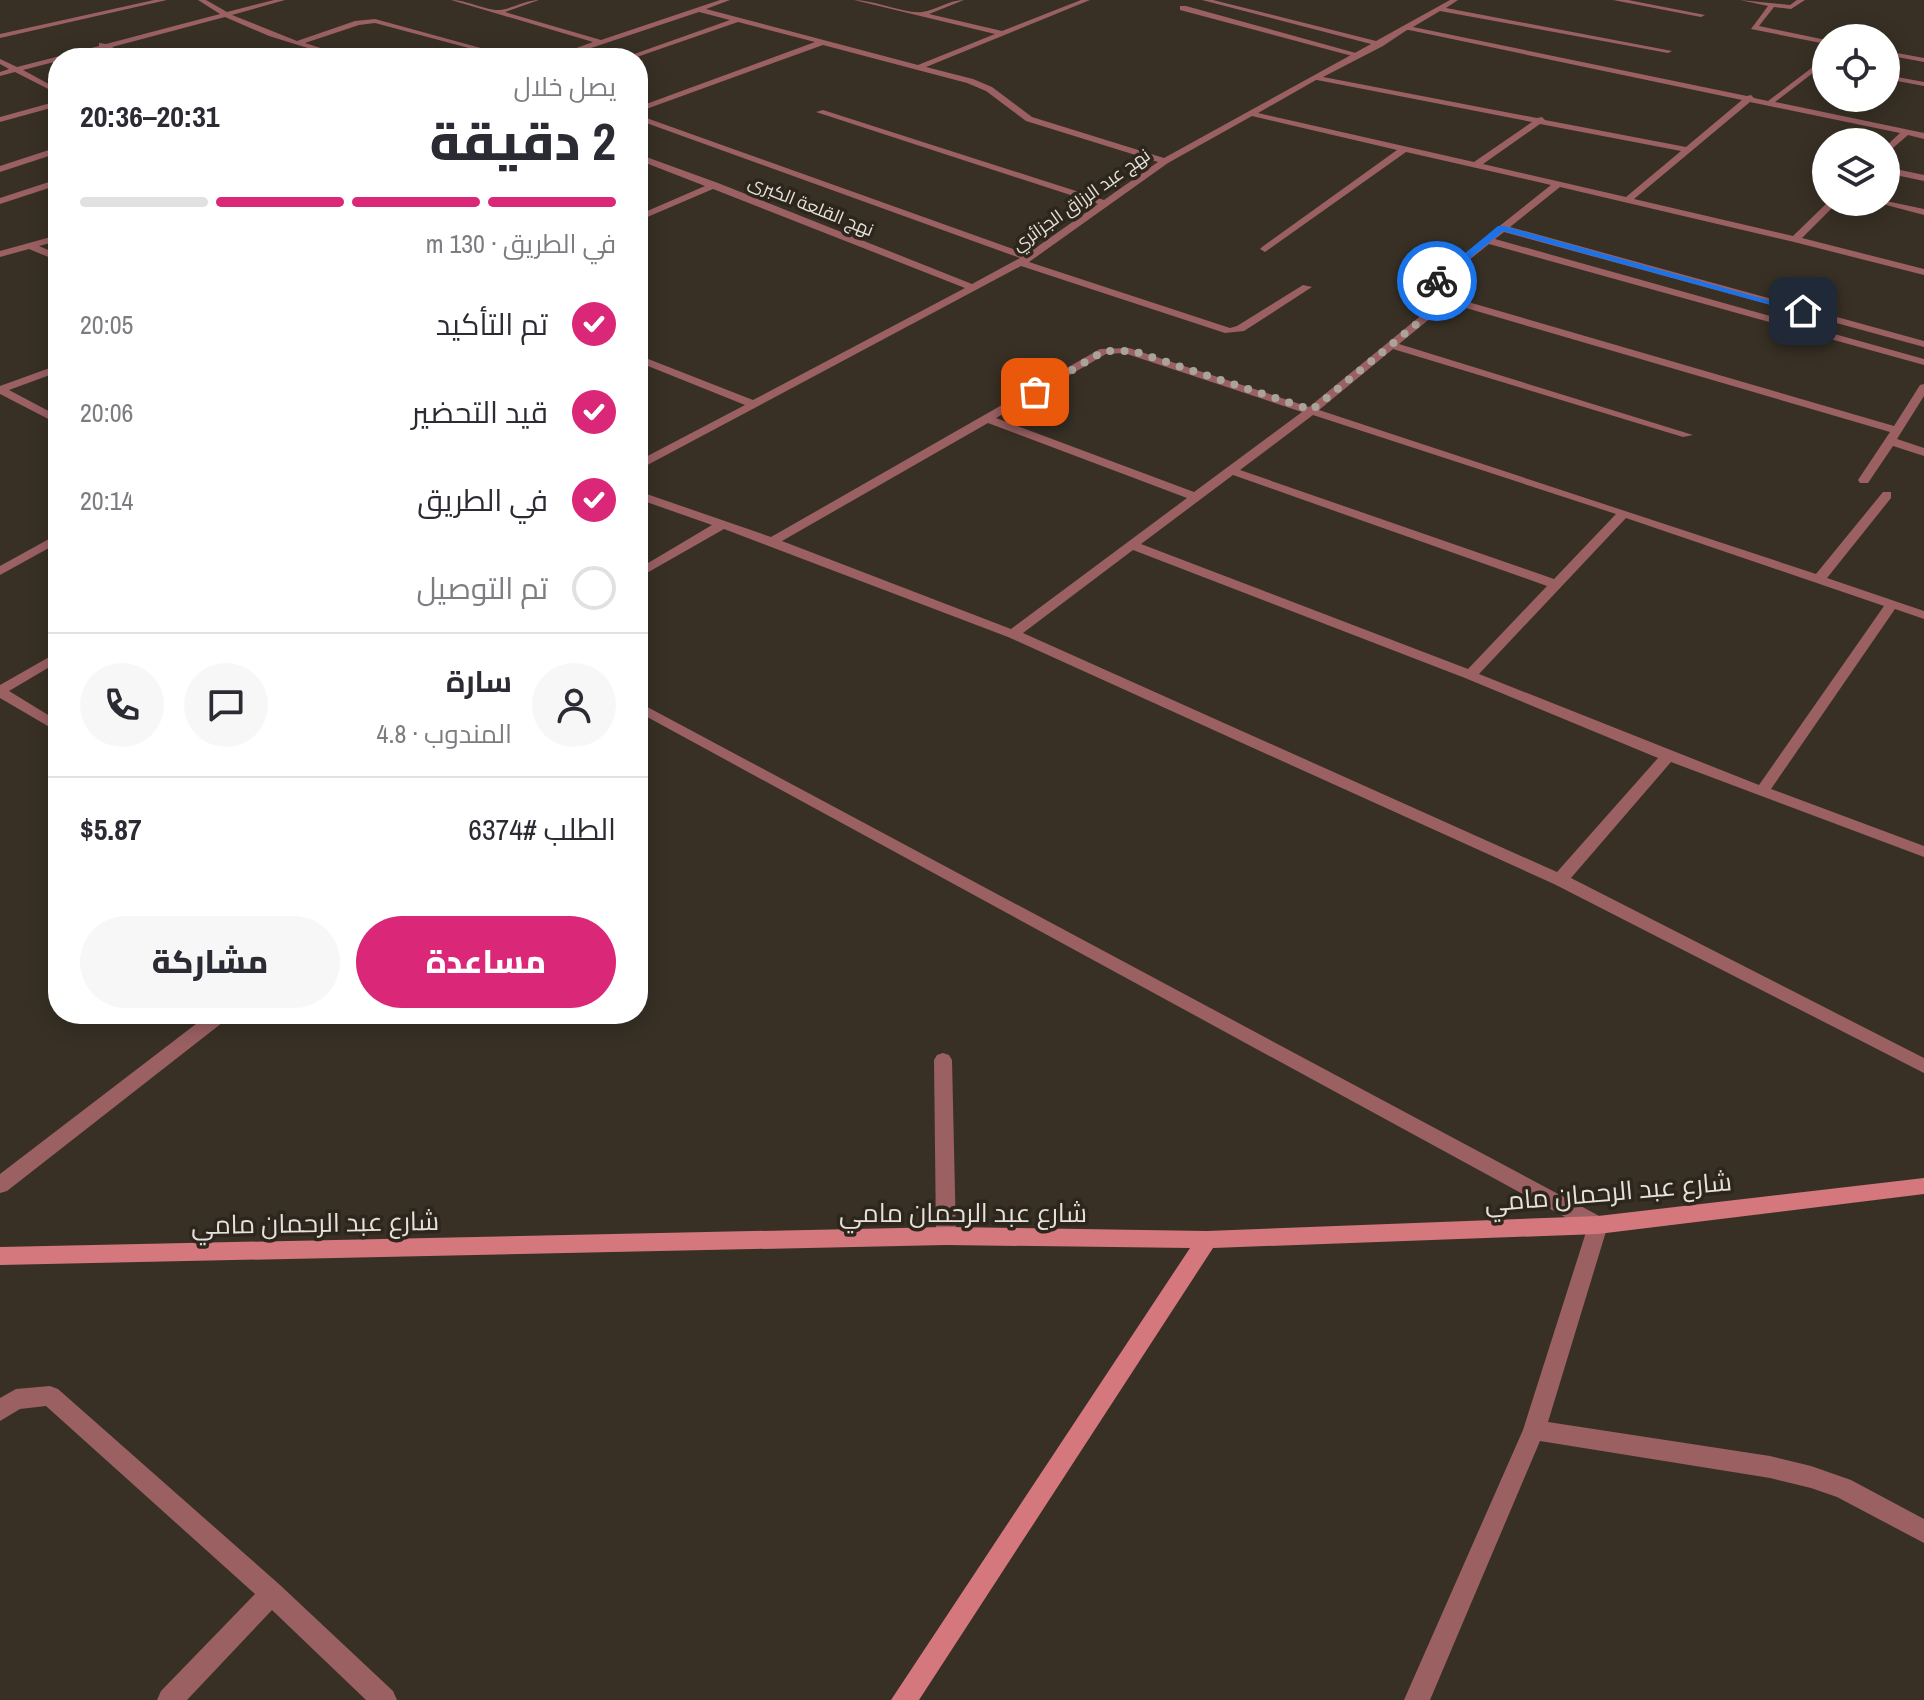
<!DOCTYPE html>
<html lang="ar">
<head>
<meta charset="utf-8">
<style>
  body { margin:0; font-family:"Archivo Narrow",Cairo,sans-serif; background:#f7f7f7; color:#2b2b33; direction:rtl; height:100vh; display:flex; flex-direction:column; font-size:30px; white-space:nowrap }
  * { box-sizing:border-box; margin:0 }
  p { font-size:26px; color:#7c7c81 }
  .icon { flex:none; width:44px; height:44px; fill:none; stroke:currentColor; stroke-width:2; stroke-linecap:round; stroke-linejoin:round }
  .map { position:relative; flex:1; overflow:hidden; direction:ltr }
  .side { position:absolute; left:48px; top:48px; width:600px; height:976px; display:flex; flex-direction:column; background:#fff; border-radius:32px; box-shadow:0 4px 20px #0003; direction:rtl }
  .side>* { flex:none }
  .controls { position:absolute; left:1812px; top:24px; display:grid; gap:16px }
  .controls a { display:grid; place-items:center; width:88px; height:88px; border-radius:50%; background:#fff; box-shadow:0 4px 20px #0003; font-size:40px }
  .pin { position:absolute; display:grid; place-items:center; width:68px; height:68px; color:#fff; margin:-34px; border-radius:16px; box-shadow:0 4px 12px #0006 }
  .courier { position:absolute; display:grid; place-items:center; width:80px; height:80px; margin:-40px; border:6px solid #1a73e8; border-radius:50%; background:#fff; color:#222; box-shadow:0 2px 10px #0007 }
  .summary em { font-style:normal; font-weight:800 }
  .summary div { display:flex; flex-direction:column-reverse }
  .summary { display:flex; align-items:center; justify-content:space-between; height:136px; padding:0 32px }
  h1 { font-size:52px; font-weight:800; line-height:60px }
  .bar { display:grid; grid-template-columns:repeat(4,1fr); gap:12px 8px; align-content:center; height:96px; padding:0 32px }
  .bar i { height:10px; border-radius:6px; background:#e1e1e2 }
  .bar .on { background:#db2777 }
  .bar p { grid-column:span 4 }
  .line { display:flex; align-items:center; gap:20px; padding:0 32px; border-top:2px solid #e1e1e2 }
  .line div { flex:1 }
  .round { display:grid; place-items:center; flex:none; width:84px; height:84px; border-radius:42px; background:#f7f7f7 }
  ol { padding:0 32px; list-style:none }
  li { display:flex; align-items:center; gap:24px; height:88px }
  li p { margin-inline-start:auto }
  li .icon { padding:8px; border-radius:50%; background:#db2777; color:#fff; stroke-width:4 }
  li:last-child { color:#7c7c81 }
  li i { width:44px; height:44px; border:4px solid #e1e1e2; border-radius:50% }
  .action { display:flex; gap:16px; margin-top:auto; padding:16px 32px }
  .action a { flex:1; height:92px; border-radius:48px; background:#db2777; color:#fff; font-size:32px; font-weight:800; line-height:92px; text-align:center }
  .action a+a { background:#f7f7f7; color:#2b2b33 }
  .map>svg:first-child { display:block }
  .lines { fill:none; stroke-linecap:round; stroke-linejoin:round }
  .lane { fill:#9a6062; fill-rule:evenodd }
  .street { fill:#9a6062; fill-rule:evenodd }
  .secondary { fill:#d4787d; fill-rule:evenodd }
  .route { fill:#1a73e8 }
  .done { stroke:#a9a39b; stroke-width:8; stroke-dasharray:0 14.4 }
  .labels { text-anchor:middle; stroke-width:7; stroke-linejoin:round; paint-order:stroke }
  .far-street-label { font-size:18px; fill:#e6e1da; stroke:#2d261c }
  .near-street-label { font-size:26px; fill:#e6e1da; stroke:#2d261c }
</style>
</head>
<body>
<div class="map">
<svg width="1924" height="1700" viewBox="0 0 1924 1700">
  <rect width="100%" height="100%" fill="#383025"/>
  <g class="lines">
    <path class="lane" d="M1180,6H1186L1363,55L1356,57L1180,10Z
      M943,1053L949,1055L952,1060L956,1236L953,1242L946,1245L939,1242L936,1236L934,1060L937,1055Z"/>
    <path class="street" d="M154,0H167L0,38V34Z
      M198,0H206L227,12L274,0H285L232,15L297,41L355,21L375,19L499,53L495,55L375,23L359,25L305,43L352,58H340L269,36L225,17L112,47L136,58C124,58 115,50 104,49C89,48 73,58 58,58V61L23,70L58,89V94L15,72L0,76V72L9,69L0,64V59L17,67L99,46V43L106,44L220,14Z
      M451,0C466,0 480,8 495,10C509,11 524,0 539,0L505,12L601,40L720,0H730L706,9L918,65L995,34L854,0C874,0 905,14 922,12C937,10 949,0 964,0L929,14L1002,31L1081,0H1090L926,67L973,79L992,87L1032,117L1164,158L1371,44L1202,0H1213L1376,41L1450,0H1458L1446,8L1672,51L1668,53L1440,11L1413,27L1747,96L1751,95L1754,98L1768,101L1826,57V63L1775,102L1924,133V139L1908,135L1886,154V146L1900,133L1750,102L1634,199L1793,236L1828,202H1838L1802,238L1924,269V275L1794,242L1560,187L1510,227L1924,341V347L1504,232L1495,239L1924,359V365L1489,244L1433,289L1451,297L1894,426L1920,385L1924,384V396L1897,439L1924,448V456L1893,446L1868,483H1860L1858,480L1890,432L1449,303L1399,344L1693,435L1683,437L1393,349L1319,410L1816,574L1883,492H1891V498L1827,578L1924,611V619L1895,609L1771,789L1924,846V857L1671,762L1571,878L1924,1058V1073L1554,884L1008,637L724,529L638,578V569L712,525L638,499V491L771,537L1100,349L1129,348L1309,407L1440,300L1428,296L1423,288L1424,286L1551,185L1406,152L1265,252L1260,249L1262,247L1397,150L1252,116L1168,163L1029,262L1230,328L1237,326L1303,285L1312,287L1244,331L1225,333L1021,266L638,470V461L745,405L638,362V355L753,400L965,288L713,189L638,221V215L705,186L638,160V154L718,183L972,284L1020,258L638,120V115L1027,254L1098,204L816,112L823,110L1104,200L1158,162L1026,121L986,91L967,83L823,45L638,112V107L815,42L738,22L634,58H623L730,20L699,12L561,58H549L593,42ZM1407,30H1409L1742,100L1686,147L1545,120L1542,117L1537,118L1323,77L1383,46ZM1316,80H1317L1532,122L1474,162L1258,113ZM1540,124L1681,151L1626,197L1483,164ZM1124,353L1302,412L1194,492L996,418L1106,354ZM1313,415L1616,514L1554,579L1240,470ZM988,423L1187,498L1011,629L782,541ZM1233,475L1547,586L1468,669L1141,544ZM1626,518L1884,606L1759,785L1479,674ZM1133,550L1465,678L1658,758L1557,872L1023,633Z
      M1613,0H1628L1705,15L1701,17Z
      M1740,0L1790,5L1797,0H1805L1791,9L1774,7L1759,26L1826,40V44L1751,29L1768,6Z
      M1886,51L1924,58V62L1886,55Z
      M1886,75L1924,82V86L1886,79Z
      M58,101V106L0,122V117Z
      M58,147V153L0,172V166Z
      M1886,167L1924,175V181L1886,173Z
      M58,179V185L0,204V198Z
      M1886,201L1924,209V215L1875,202Z
      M58,235V241L39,246L58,254V261L29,249L0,257V251Z
      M58,365V372L9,390L58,416V424L0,394V386Z
      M58,534V543L0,575V566Z
      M58,652V662L9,691L58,721V732L0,698V685Z
      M638,702L1605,1219L1608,1225L1548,1422L1770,1456L1811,1466L1851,1480L1924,1519V1543L1837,1497L1811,1488L1770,1478L1540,1441L1430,1700H1404L1523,1430L1587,1229L638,712Z
      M209,1014H230L227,1019L7,1191L0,1193V1174Z
      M50,1386L58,1389L280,1585L393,1691L397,1700H366L272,1610L187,1700H157L161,1691L255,1594L46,1406L20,1409L0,1421V1398L16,1389Z"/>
    <path class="secondary" d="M1924,1178V1194L1598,1234L1213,1248L919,1700H891L1190,1248L946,1245L0,1265V1247L946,1227L1207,1231L1598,1216Z"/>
  </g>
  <path class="route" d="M1498,226H1504L1807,311L1800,313L1503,231L1440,283H1434V279Z"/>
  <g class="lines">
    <path class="done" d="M1035,392L1104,351H1133L1312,410L1447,299L1428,291L1437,281"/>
  </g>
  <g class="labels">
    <g class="far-street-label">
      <text transform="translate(1081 200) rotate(-35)" y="6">نهج عبد الرزاق الجزائري</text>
      <text transform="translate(811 206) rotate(22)" y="6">نهج القلعة الكبرى</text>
    </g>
    <g class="near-street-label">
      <text transform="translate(1608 1192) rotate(-5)" y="9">شارع عبد الرحمان مامي</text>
      <text x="963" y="1222">شارع عبد الرحمان مامي</text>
      <text transform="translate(315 1223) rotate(-1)" y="9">شارع عبد الرحمان مامي</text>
    </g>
  </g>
</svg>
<div class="controls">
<a><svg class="icon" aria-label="locate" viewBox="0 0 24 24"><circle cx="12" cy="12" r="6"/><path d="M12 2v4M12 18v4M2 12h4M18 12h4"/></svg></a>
<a><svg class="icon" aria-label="layers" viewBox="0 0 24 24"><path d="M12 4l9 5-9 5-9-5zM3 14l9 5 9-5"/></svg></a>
</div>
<div class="pin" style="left:1035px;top:392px;background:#ea580c"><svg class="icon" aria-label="bag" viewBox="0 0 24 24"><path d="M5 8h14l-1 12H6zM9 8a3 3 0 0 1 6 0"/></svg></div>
<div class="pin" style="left:1803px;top:311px;background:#1f2937"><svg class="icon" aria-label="home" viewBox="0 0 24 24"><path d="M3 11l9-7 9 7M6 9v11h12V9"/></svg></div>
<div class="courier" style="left:1437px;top:281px"><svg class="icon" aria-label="bike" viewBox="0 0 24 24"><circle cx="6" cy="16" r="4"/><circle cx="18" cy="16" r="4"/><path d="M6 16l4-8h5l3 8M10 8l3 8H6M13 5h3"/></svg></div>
<section class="side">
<div class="summary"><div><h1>2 دقيقة</h1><p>يصل خلال</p></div><em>20:31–20:36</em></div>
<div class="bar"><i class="on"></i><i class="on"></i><i class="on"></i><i></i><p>في الطريق · 130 m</p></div>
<ol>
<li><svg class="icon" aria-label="check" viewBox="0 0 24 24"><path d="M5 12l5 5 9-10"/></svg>تم التأكيد<p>20:05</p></li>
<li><svg class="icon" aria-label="check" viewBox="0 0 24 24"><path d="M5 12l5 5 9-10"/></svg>قيد التحضير<p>20:06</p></li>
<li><svg class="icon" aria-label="check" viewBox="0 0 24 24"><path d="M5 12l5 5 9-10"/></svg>في الطريق<p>20:14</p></li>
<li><i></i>تم التوصيل</li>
</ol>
<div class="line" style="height:144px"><a class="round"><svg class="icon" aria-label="person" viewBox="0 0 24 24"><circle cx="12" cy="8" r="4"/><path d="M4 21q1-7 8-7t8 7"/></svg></a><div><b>سارة</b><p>المندوب · 4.8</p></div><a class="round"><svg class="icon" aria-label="chat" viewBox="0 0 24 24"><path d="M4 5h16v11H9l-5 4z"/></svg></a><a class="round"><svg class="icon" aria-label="phone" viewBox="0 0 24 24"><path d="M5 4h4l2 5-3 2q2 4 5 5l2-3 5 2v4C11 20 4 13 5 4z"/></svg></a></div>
<div class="line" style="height:104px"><div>الطلب #6374</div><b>$5.87</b></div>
<div class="action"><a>مساعدة</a><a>مشاركة</a></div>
</section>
</div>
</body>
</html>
